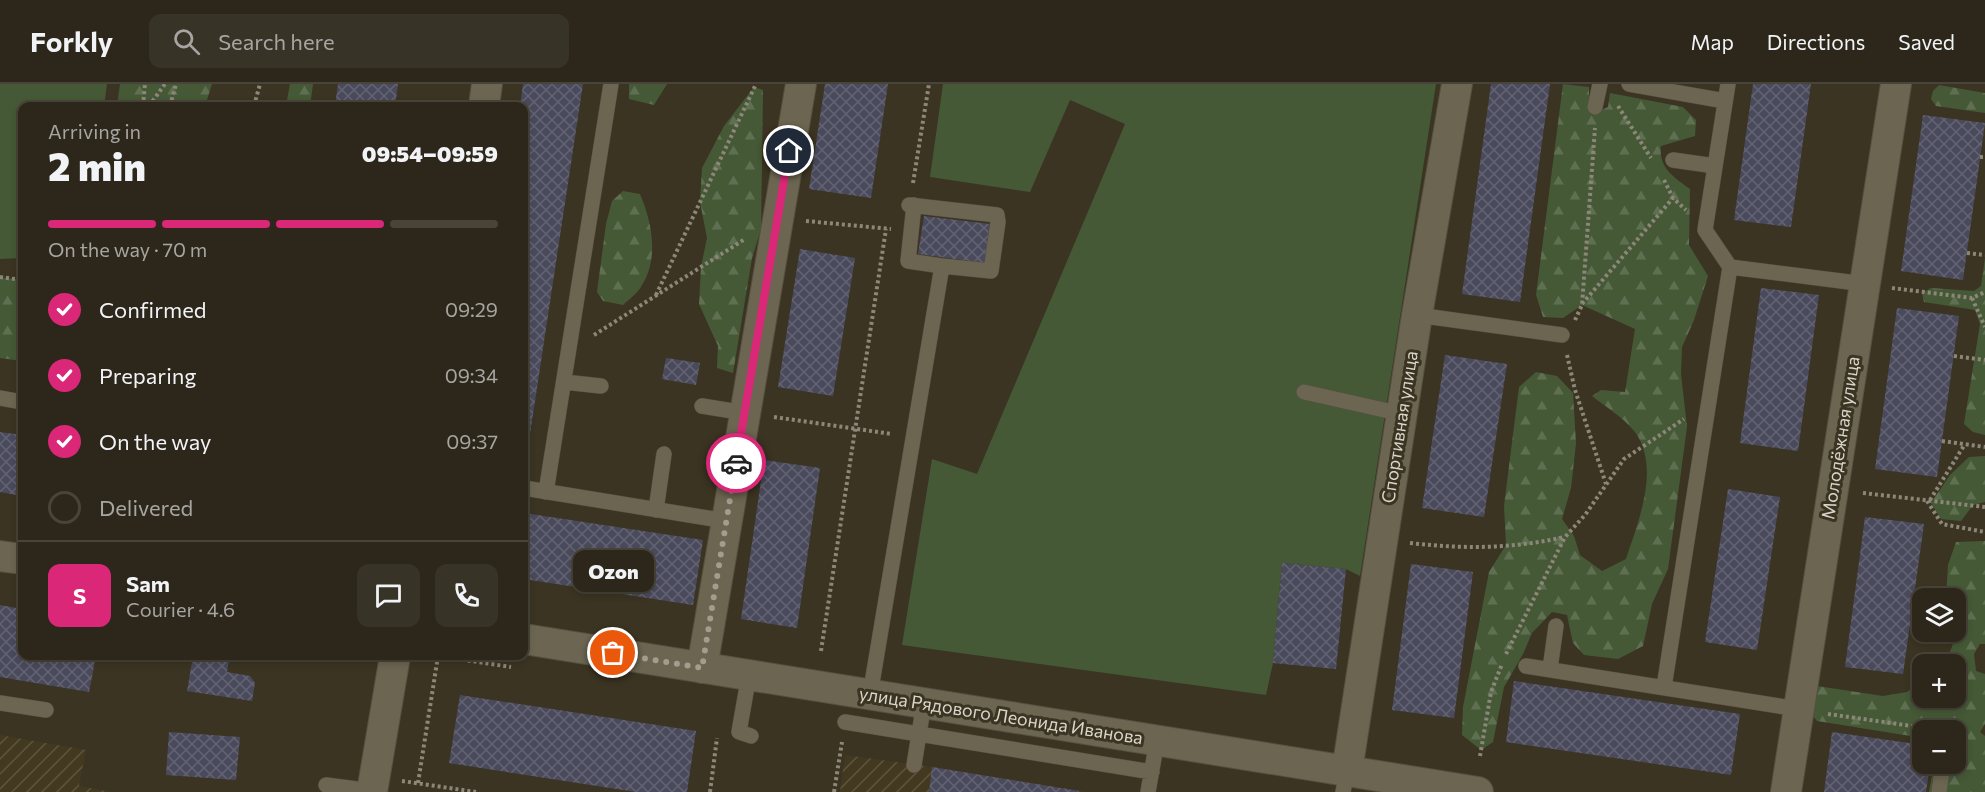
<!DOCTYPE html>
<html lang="en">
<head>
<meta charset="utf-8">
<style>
  body { margin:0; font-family:Commissioner,sans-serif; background:#383327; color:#f1f3f6; height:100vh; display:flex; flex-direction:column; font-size:22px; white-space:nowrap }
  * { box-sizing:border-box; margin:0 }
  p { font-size:20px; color:#a6a5a2 }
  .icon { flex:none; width:33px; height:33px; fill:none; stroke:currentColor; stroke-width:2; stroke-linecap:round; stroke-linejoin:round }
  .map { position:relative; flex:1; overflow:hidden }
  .side { position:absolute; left:18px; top:18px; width:510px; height:558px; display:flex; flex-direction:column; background:#2c271a; border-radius:12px; box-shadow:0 3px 9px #0003,0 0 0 2px #484439 }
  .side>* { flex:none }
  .controls { position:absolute; left:1912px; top:504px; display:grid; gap:12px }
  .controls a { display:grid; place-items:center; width:54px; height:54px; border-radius:12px; background:#2c271a; box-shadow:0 3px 9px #0003,0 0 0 2px #484439; font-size:30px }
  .pin { position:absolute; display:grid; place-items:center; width:51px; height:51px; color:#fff; margin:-26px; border:3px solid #fff; border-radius:50%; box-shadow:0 2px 6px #0007 }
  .courier { position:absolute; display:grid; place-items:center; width:60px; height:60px; margin:-30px; border:4px solid #db2777; border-radius:50%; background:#fff; color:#222; box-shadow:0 2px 8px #0007 }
  .bubble { position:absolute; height:42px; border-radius:12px; background:#2c271a; box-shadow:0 3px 9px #0003,0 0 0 2px #484439; font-size:20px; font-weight:800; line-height:42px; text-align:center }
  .head em { font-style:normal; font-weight:800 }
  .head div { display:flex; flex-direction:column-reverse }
  .head { display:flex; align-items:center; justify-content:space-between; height:102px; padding:0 30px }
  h1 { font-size:39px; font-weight:800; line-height:45px }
  .bar { display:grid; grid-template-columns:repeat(4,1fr); gap:9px 6px; align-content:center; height:72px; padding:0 30px }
  .bar i { height:8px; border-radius:4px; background:#484439 }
  .bar .active { background:#db2777 }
  .bar p { grid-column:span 4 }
  .line { display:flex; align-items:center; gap:15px; padding:0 30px; border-top:2px solid #484439 }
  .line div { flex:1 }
  .round { display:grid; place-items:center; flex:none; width:63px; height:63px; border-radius:12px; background:#383327 }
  ol { padding:0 30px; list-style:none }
  li { display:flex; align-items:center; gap:18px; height:66px }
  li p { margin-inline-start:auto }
  li .icon { padding:6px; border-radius:50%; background:#db2777; color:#fff; stroke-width:4 }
  li:last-child { color:#a6a5a2 }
  li i { width:33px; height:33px; border:3px solid #484439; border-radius:50% }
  header { display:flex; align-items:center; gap:36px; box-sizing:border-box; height:84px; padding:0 30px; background:#2c271a; border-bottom:2px solid #484439 }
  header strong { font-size:28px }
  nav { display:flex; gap:33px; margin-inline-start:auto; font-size:21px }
  .search { width:420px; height:54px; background:#383327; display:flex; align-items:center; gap:15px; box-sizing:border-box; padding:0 21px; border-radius:12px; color:#a6a5a2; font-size:22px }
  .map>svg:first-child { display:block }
  .industrial { fill:url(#industrial-furrows) }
  .grass { fill:#455936 }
  .forest { fill:url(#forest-firs) }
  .building { fill:url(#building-cross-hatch) }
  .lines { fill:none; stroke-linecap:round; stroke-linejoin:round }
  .service-casing { stroke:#555040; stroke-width:16 }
  .minor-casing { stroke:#555040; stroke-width:32 }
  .path { stroke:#8c8778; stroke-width:4; stroke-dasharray:3 3; stroke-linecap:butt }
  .service { stroke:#6c6551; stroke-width:15 }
  .minor { stroke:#6c6551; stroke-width:30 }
  .done { stroke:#a29d8f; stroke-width:6; stroke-dasharray:0 10.8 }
  .route { stroke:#db2777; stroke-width:8 }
  .labels { text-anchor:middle; stroke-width:6; stroke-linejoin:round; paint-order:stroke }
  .street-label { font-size:18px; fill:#d9d5ca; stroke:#3b3422 }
</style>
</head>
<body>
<header>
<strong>Forkly</strong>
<div class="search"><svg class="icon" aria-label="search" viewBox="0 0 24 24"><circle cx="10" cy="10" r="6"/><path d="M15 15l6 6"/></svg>Search here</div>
<nav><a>Map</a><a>Directions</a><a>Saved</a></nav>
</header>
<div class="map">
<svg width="1985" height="708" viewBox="0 0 1985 708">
  <defs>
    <pattern id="industrial-furrows" width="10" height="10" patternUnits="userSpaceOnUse" patternTransform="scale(1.5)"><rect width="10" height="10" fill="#423920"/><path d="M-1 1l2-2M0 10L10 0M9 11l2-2" fill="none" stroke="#5d553f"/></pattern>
    <pattern id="forest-firs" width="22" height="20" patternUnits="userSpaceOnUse" patternTransform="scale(1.5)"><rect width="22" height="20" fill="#455936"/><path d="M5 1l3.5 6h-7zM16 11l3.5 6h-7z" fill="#5f7052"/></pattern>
    <pattern id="building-cross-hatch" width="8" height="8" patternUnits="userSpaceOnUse" patternTransform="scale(1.5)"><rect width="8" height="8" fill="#4a4a5d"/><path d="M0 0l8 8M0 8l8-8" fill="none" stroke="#646373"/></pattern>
  </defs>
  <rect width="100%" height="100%" fill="#3b3422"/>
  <path class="industrial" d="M0,651L86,666L79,702L111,708H0Z
    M845,671L932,683L1087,708H840Z"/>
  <path class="grass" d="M0,0H107L104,22H22V174L0,175Z
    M943,0H1436L1360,492L1346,485L1282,479L1273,579L1266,611L902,561L932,375L977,390L1125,40L1070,16L1030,108L930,93Z"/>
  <path class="forest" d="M120,0H212L205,22H117Z
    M290,0H313L310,22H286Z
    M629,0H667L654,21L629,15Z
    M1563,0L1589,3V24L1595,29L1608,23L1610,9L1683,23L1696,36L1695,52L1661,62C1658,84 1675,94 1690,105L1689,161L1708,192L1694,236L1682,263L1681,290L1687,343L1668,485L1652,520L1643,562L1618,575L1584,571L1573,559L1567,531L1552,528L1532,549L1523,570L1504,603L1493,658L1481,666L1462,651L1463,623L1489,488L1506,461L1504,422L1519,303L1536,288L1557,292L1573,309L1576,359L1571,404L1562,435L1574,452L1580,471L1602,487L1626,475C1638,438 1661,384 1635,348C1624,334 1606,323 1592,312L1601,306L1625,308L1635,245L1582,221L1563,234L1543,233L1536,211Z
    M1939,1L1985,9V29L1936,22L1931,15L1933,7Z
    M754,3L763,6L761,145L752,174L733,289L717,284L718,262L699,220L701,183L707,154L700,118L702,84L724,42Z
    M623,107L640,110C652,138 659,174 642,201C638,209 629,215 623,221L603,217L597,208L606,140L612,117Z
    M1985,174V351L1973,348L1964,340L1980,240L1975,226L1924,218L1922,209L1931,204L1974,207L1981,202Z
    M0,193L22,196V277L0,274Z
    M1985,372V418L1973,421L1961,437L1941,435L1931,419L1950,391L1969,373Z
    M1985,457V560H1980L1974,570L1976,587L1985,590V640L1980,648L1985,652V708H1929L1934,680H1956V646H1923V654L1817,637L1809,627L1817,602L1883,612L1907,608L1923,596V614H1956V580H1940L1948,573L1956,552L1953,548H1956V514H1946L1948,481L1956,458Z"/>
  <path class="building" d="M338,0H398L395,22H335Z
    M523,0H583L527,370L524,369V22H520Z
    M825,0H888L871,114L809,105Z
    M1491,0H1550L1520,218L1462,210Z
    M1753,0H1811L1791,143L1734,136Z
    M1923,31L1985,39L1963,196L1901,187Z
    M924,132L990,140L985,179L918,170Z
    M800,165L855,174L833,312L778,303Z
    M1761,204L1819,211L1798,367L1740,359Z
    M1897,224L1959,232L1937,393L1875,385Z
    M1445,271L1507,280L1484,433L1422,424Z
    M666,274L700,279L696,301L662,295Z
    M0,348L22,351V412L0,408Z
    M764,376L820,384L797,544L741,535Z
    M1728,405L1780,413L1757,566L1705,558Z
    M524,429L703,456L693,521L524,495Z
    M1865,433L1924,440L1903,590L1845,583Z
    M1282,479L1346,485L1336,585L1273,579Z
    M1411,480L1473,488L1454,634L1392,626Z
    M0,521L22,525V572H96L89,608L0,593Z
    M193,572L229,577L227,588L250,592L255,599L252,617L187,607Z
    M1514,597L1740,630L1731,691L1506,658Z
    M460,611L696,647L687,708H636L449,679Z
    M169,648L240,653L236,696L166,691Z
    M1832,648L1923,661V680H1930L1926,708H1824Z
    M932,683L1079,707V708H929Z"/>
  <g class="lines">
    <defs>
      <path id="service" d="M1629,0L1725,17
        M1595,23L1600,0
        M1673,76L1715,82
        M914,121L908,177L942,182
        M1730,183L1865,200
        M1417,231L1562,251
        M564,298L601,302
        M1304,308L1402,330
        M0,314L22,318
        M702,322L745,329
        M524,404L726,437
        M546,408L611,0
        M656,426L664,370
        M1526,582L1798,625
        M1550,585L1556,542
        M749,591L739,648L751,652
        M1664,603L1730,183L1705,146L1728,0
        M870,611L942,182L991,187L998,138L997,131L909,121
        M0,619L46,626
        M845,638L1152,688
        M914,681L924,619
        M326,701L372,707
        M1148,708L1157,657
        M1343,708L1347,687
        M1939,708L1943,680"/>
      <path id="minor" d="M484,22L487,0
        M0,472L22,475
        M524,555L1478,708
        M702,584L801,0
        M1347,687L1417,231L1457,0
        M372,708L395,572
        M1786,708L1896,0"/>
    </defs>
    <use href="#service" class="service-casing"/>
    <use href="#minor" class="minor-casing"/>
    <path class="path" d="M143,22L145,0
      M149,22L165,0
      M170,22L176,0
      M254,22L260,0
      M1618,22L1651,74
      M1980,73H1985
      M1664,96L1673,114L1686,126
      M913,99L929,0
      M806,137L891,145
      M1967,169L1985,171
      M0,193L22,196
      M1892,204L1972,214L1985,208
      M656,211L756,0
      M1972,214L1985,243
      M1582,220L1673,114
      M1575,236L1582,221L1595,44
      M594,251L745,155
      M1567,271L1575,306L1606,400
      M1954,272L1985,276
      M774,333L892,350
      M1942,357L1985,363
      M1863,409L1985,423
      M1930,416L1965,360
      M1927,417L1942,440L1985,448
      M1410,459C1462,465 1513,465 1564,453
      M821,567L886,145
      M1506,570L1565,453L1585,431L1624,375L1684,335
      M438,572L511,583
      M1828,630L1940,646
      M1480,672L1491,608L1502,580
      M402,697L476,708
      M418,699L438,572
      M710,708L717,654
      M834,708L842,658"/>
    <use href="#service" class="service"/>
    <use href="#minor" class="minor"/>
  </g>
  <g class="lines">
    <path class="done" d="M613,569L702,584L736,379"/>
    <path class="route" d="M736,379L789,67"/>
  </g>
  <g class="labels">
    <g class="street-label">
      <text transform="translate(1400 343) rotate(-81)" y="6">Спортивная улица</text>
      <text transform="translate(1841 354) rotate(-81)" y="6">Молодёжная улица</text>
      <text transform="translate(1001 632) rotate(9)" y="6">улица Рядового Леонида Иванова</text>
    </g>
  </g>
</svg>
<div class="controls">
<a><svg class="icon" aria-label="layers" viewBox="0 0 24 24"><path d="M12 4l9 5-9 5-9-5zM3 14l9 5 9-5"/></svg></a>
<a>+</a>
<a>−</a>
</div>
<div class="pin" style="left:613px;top:569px;background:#ea580c"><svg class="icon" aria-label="bag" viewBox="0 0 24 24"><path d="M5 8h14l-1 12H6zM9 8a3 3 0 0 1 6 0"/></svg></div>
<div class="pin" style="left:789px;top:67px;background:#1f2937"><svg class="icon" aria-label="home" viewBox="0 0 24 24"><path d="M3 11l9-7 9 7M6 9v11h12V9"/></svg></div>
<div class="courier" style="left:736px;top:379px"><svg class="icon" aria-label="car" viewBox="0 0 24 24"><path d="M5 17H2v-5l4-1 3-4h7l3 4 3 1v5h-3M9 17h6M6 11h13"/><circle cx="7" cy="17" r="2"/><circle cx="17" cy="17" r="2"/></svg></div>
<div class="bubble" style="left:573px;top:466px;width:81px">Ozon</div>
<section class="side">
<div class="head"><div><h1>2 min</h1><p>Arriving in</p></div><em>09:54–09:59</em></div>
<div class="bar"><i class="active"></i><i class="active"></i><i class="active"></i><i></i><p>On the way · 70 m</p></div>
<ol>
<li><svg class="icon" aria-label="check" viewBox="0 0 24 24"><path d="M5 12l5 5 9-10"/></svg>Confirmed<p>09:29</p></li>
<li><svg class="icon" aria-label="check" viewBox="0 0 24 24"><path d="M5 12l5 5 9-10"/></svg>Preparing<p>09:34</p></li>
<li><svg class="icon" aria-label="check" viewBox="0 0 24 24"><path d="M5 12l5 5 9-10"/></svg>On the way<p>09:37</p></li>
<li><i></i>Delivered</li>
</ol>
<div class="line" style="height:108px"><b class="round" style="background:#db2777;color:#fff">S</b><div><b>Sam</b><p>Courier · 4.6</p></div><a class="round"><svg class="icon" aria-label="chat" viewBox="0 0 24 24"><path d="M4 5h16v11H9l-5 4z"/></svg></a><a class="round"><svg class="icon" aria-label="phone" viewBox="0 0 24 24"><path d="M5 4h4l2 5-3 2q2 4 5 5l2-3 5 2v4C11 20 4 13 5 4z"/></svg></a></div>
</section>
</div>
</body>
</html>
